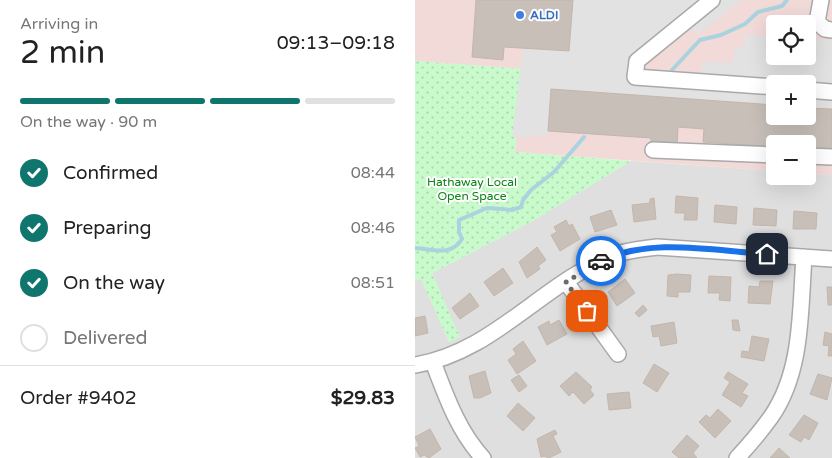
<!DOCTYPE html>
<html lang="en">
<head>
<meta charset="utf-8">
<style>
  body { margin:0; font-family:"Varela Round",sans-serif; background:#f6f6f6; color:#222; height:100vh; display:flex; flex-direction:column; font-size:19px; white-space:nowrap }
  * { box-sizing:border-box; margin:0 }
  p { font-size:16px; color:#767676 }
  .icon { flex:none; width:28px; height:28px; fill:none; stroke:currentColor; stroke-width:2; stroke-linecap:round; stroke-linejoin:round }
  .map { position:relative; flex:1; overflow:hidden }
  .sheet { display:flex; flex-direction:column; background:#fff; width:415px }
  .sheet>* { flex:none }
  .controls { position:absolute; left:351px; top:15px; display:grid; gap:10px }
  .controls a { display:grid; place-items:center; width:50px; height:50px; border-radius:5px; background:#fff; box-shadow:0 5px 20px #0002; font-size:25px }
  .pin { position:absolute; display:grid; place-items:center; width:42px; height:42px; color:#fff; margin:-21px; border-radius:10px; box-shadow:0 2px 8px #0006 }
  .courier { position:absolute; display:grid; place-items:center; width:50px; height:50px; margin:-25px; border:4px solid #1a73e8; border-radius:50%; background:#fff; color:#222; box-shadow:0 1px 6px #0007 }
  .summary em { font-style:normal; font-weight:600 }
  .summary div { display:flex; flex-direction:column-reverse }
  .summary { display:flex; align-items:center; justify-content:space-between; height:85px; padding:0 20px }
  h1 { font-size:32px; font-weight:600; line-height:38px }
  .bar { display:grid; grid-template-columns:repeat(4,1fr); gap:8px 5px; align-content:center; height:60px; padding:0 20px }
  .bar i { height:6px; border-radius:4px; background:#e0e0e0 }
  .bar .active { background:#0f766e }
  .bar p { grid-column:span 4 }
  .line { display:flex; align-items:center; gap:12px; padding:0 20px; border-top:1px solid #e0e0e0 }
  .line div { flex:1 }
  ol { padding:0 20px; list-style:none }
  li { display:flex; align-items:center; gap:15px; height:55px }
  li p { margin-inline-start:auto }
  li .icon { padding:5px; border-radius:50%; background:#0f766e; color:#fff; stroke-width:4 }
  li:last-child { color:#767676 }
  li i { width:28px; height:28px; border:2px solid #e0e0e0; border-radius:50% }
  main { display:flex; flex:1; min-height:0 }
  .map>svg:first-child { display:block }
  .residential { fill:#e0dfdf }
  .commercial { fill:#f2dad9; fill-rule:evenodd }
  .park { fill:url(#park-dots) }
  .parking { fill:#e2e2e2 }
  .lines { fill:none; stroke-linecap:round; stroke-linejoin:round }
  .stream { stroke:#aad3df; stroke-width:4 }
  .building { fill:#c7bfb8; stroke:#c4b6ab }
  .minor-casing { stroke:#a9a9a9; stroke-width:18 }
  .minor { stroke:#fff; stroke-width:15 }
  .done { stroke:#6b6a68; stroke-width:5; stroke-dasharray:0 9 }
  .route { stroke:#1a73e8; stroke-width:6 }
  .shop-dot { fill:#3f7fe0; stroke:#fff; stroke-width:2 }
  .labels { text-anchor:middle; stroke-width:4; stroke-linejoin:round; paint-order:stroke }
  .shop-label { font-size:12px; font-weight:bold; fill:#366cbe; stroke:#fff; text-anchor:start }
  .park-label { font-size:12px; fill:#0c8416; stroke:#fff }
</style>
</head>
<body>
<main>
<section class="sheet">
<div class="summary"><div><h1>2 min</h1><p>Arriving in</p></div><em>09:13–09:18</em></div>
<div class="bar"><i class="active"></i><i class="active"></i><i class="active"></i><i></i><p>On the way · 90 m</p></div>
<ol>
<li><svg class="icon" aria-label="check" viewBox="0 0 24 24"><path d="M5 12l5 5 9-10"/></svg>Confirmed<p>08:44</p></li>
<li><svg class="icon" aria-label="check" viewBox="0 0 24 24"><path d="M5 12l5 5 9-10"/></svg>Preparing<p>08:46</p></li>
<li><svg class="icon" aria-label="check" viewBox="0 0 24 24"><path d="M5 12l5 5 9-10"/></svg>On the way<p>08:51</p></li>
<li><i></i>Delivered</li>
</ol>
<div class="line" style="height:65px"><div>Order #9402</div><b>$29.83</b></div>
</section>
<div class="map">
<svg width="417" height="458" viewBox="0 0 417 458">
  <defs>
    <pattern id="park-dots" width="8" height="8" patternUnits="userSpaceOnUse" patternTransform="scale(1.25)"><rect width="8" height="8" fill="#c8facc"/><path d="M2 2h.1M6 6h.1" fill="none" stroke="#acd6af" stroke-width="1.8" stroke-linecap="round"/></pattern>
  </defs>
  <rect width="100%" height="100%" fill="#f2efe9"/>
  <path class="residential" d="M216,161L360,171V176H392L393,174L417,175V458H0V281L6,278L34,342L44,337L17,273L116,222Z"/>
  <path class="commercial" d="M0,0H417V175L393,174L392,144H360V171L100,152L107,69L0,61ZM360,24H392V56H360ZM360,84H392V116H360Z"/>
  <path class="park" d="M0,61L108,69L100,152L216,161L116,222L17,273L45,337L34,342L6,279L0,281Z"/>
  <path class="parking" d="M158,0H327L282,35L275,27L235,58L230,64L231,68L233,71L286,74L287,62L317,63L319,50L330,44V35L360,37V56H392L393,39L417,40V109L393,108L392,84H360V105L136,89L132,136L97,137L108,48L154,51Z"/>
  <g class="lines">
    <path class="stream" d="M257,70L285,40L306,35L330,24L343,12L367,6L372,0
      M0,248C17,249 36,257 47,239L44,232V220L72,208L97,210L106,207L108,200L116,190L139,172L169,137"/>
  </g>
  <path class="building" d="M61,0H158L154,51L89,47L88,60L57,57Z
    M136,89L360,105V116H392V108L417,109V151L392,149V144H360V147L288,142L289,129L263,127L262,146L236,144V138L133,131Z
    M261,196L283,198L282,220H269L270,213H260Z
    M239,198L241,219L219,222L217,205L235,203V199Z
    M300,205L322,207L321,224L299,222Z
    M339,208L362,210L361,226L338,225Z
    M196,210L202,225L180,232L175,217Z
    M379,211L402,213L401,229H378Z
    M151,220L154,226L157,224L165,239L145,251L136,235L142,232L139,227Z
    M122,247L131,260L123,266L125,269L112,278L104,262Z
    M88,268L98,283L79,296L69,282Z
    M262,274L276,275L275,292H263V297L252,296L253,275Z
    M294,276L316,277L315,301L304,300L305,293H293Z
    M210,279L220,293L202,306L193,292Z
    M345,281H358L355,304L333,303L334,286L344,287Z
    M412,287H417V305H413Z
    M55,293L64,306L45,319L37,308Z
    M228,305L232,310L224,317L220,313Z
    M10,316L13,333L0,336V318Z
    M144,320L152,334L132,345L123,327L134,321L135,325Z
    M317,320H323L325,331L318,330Z
    M259,322L262,343L246,346L244,336L238,337L236,326Z
    M410,332L417,334V356H413L414,346L408,345Z
    M337,336L354,339L349,361L326,357L327,351L334,352Z
    M108,341L121,361L102,374L93,360L101,354L98,349Z
    M239,364L254,373L242,392L228,383Z
    M70,371L76,393L65,398H59L54,376Z
    M161,372L177,387L175,390L179,395L169,404L158,392L154,396L145,386Z
    M313,372L333,384L327,393L333,396L326,407L307,395L315,382L309,378Z
    M403,374L417,378L412,400L395,394Z
    M104,375L112,386L104,392L96,380Z
    M214,392L216,408L194,410L192,394Z
    M103,403L120,418L108,431L92,416Z
    M303,409L316,421L300,438L284,422L291,415L295,418Z
    M389,415L403,423L394,440L389,437L386,442L374,435Z
    M15,429L26,449L14,458L9,455L5,457L0,448L4,446L0,437Z
    M140,430L142,434L138,436L146,452L134,458L129,456L126,457L122,439Z
    M272,435L284,446L278,453L282,458H264L257,452Z
    M364,448L375,458H355Z"/>
  <g class="lines">
    <defs>
      <path id="minor" d="M297,0L222,61L220,77L360,87
        M406,0L402,22L410,29L417,30
        M392,90L417,92
        M238,150L360,155
        M392,156L417,157
        M151,282L203,354
        M18,362C31,396 43,431 68,458
        M0,365C77,353 127,284 197,256C211,250 227,249 242,247L417,259
        M322,458C334,445 346,431 356,417C388,371 385,310 389,257"/>
    </defs>
    <use href="#minor" class="minor-casing"/>
    <use href="#minor" class="minor"/>
  </g>
  <g class="lines">
    <path class="done" d="M172,311L151,282L186,261"/>
    <path class="route" d="M186,261C236,237 298,251 352,254"/>
  </g>
  <circle class="shop-dot" cx="105" cy="15" r="5"/>
  <g class="labels">
    <g class="shop-label">
      <text x="115" y="19">ALDI</text>
    </g>
    <g class="park-label">
      <text x="57" y="186">Hathaway Local<tspan x="57" dy="14">Open Space</tspan></text>
    </g>
  </g>
</svg>
<div class="controls">
<a><svg class="icon" aria-label="locate" viewBox="0 0 24 24"><circle cx="12" cy="12" r="6"/><path d="M12 2v4M12 18v4M2 12h4M18 12h4"/></svg></a>
<a>+</a>
<a>−</a>
</div>
<div class="pin" style="left:172px;top:311px;background:#ea580c"><svg class="icon" aria-label="bag" viewBox="0 0 24 24"><path d="M5 8h14l-1 12H6zM9 8a3 3 0 0 1 6 0"/></svg></div>
<div class="pin" style="left:352px;top:254px;background:#1f2937"><svg class="icon" aria-label="home" viewBox="0 0 24 24"><path d="M3 11l9-7 9 7M6 9v11h12V9"/></svg></div>
<div class="courier" style="left:186px;top:261px"><svg class="icon" aria-label="car" viewBox="0 0 24 24"><path d="M5 17H2v-5l4-1 3-4h7l3 4 3 1v5h-3M9 17h6M6 11h13"/><circle cx="7" cy="17" r="2"/><circle cx="17" cy="17" r="2"/></svg></div>
</div>
</main>
</body>
</html>
